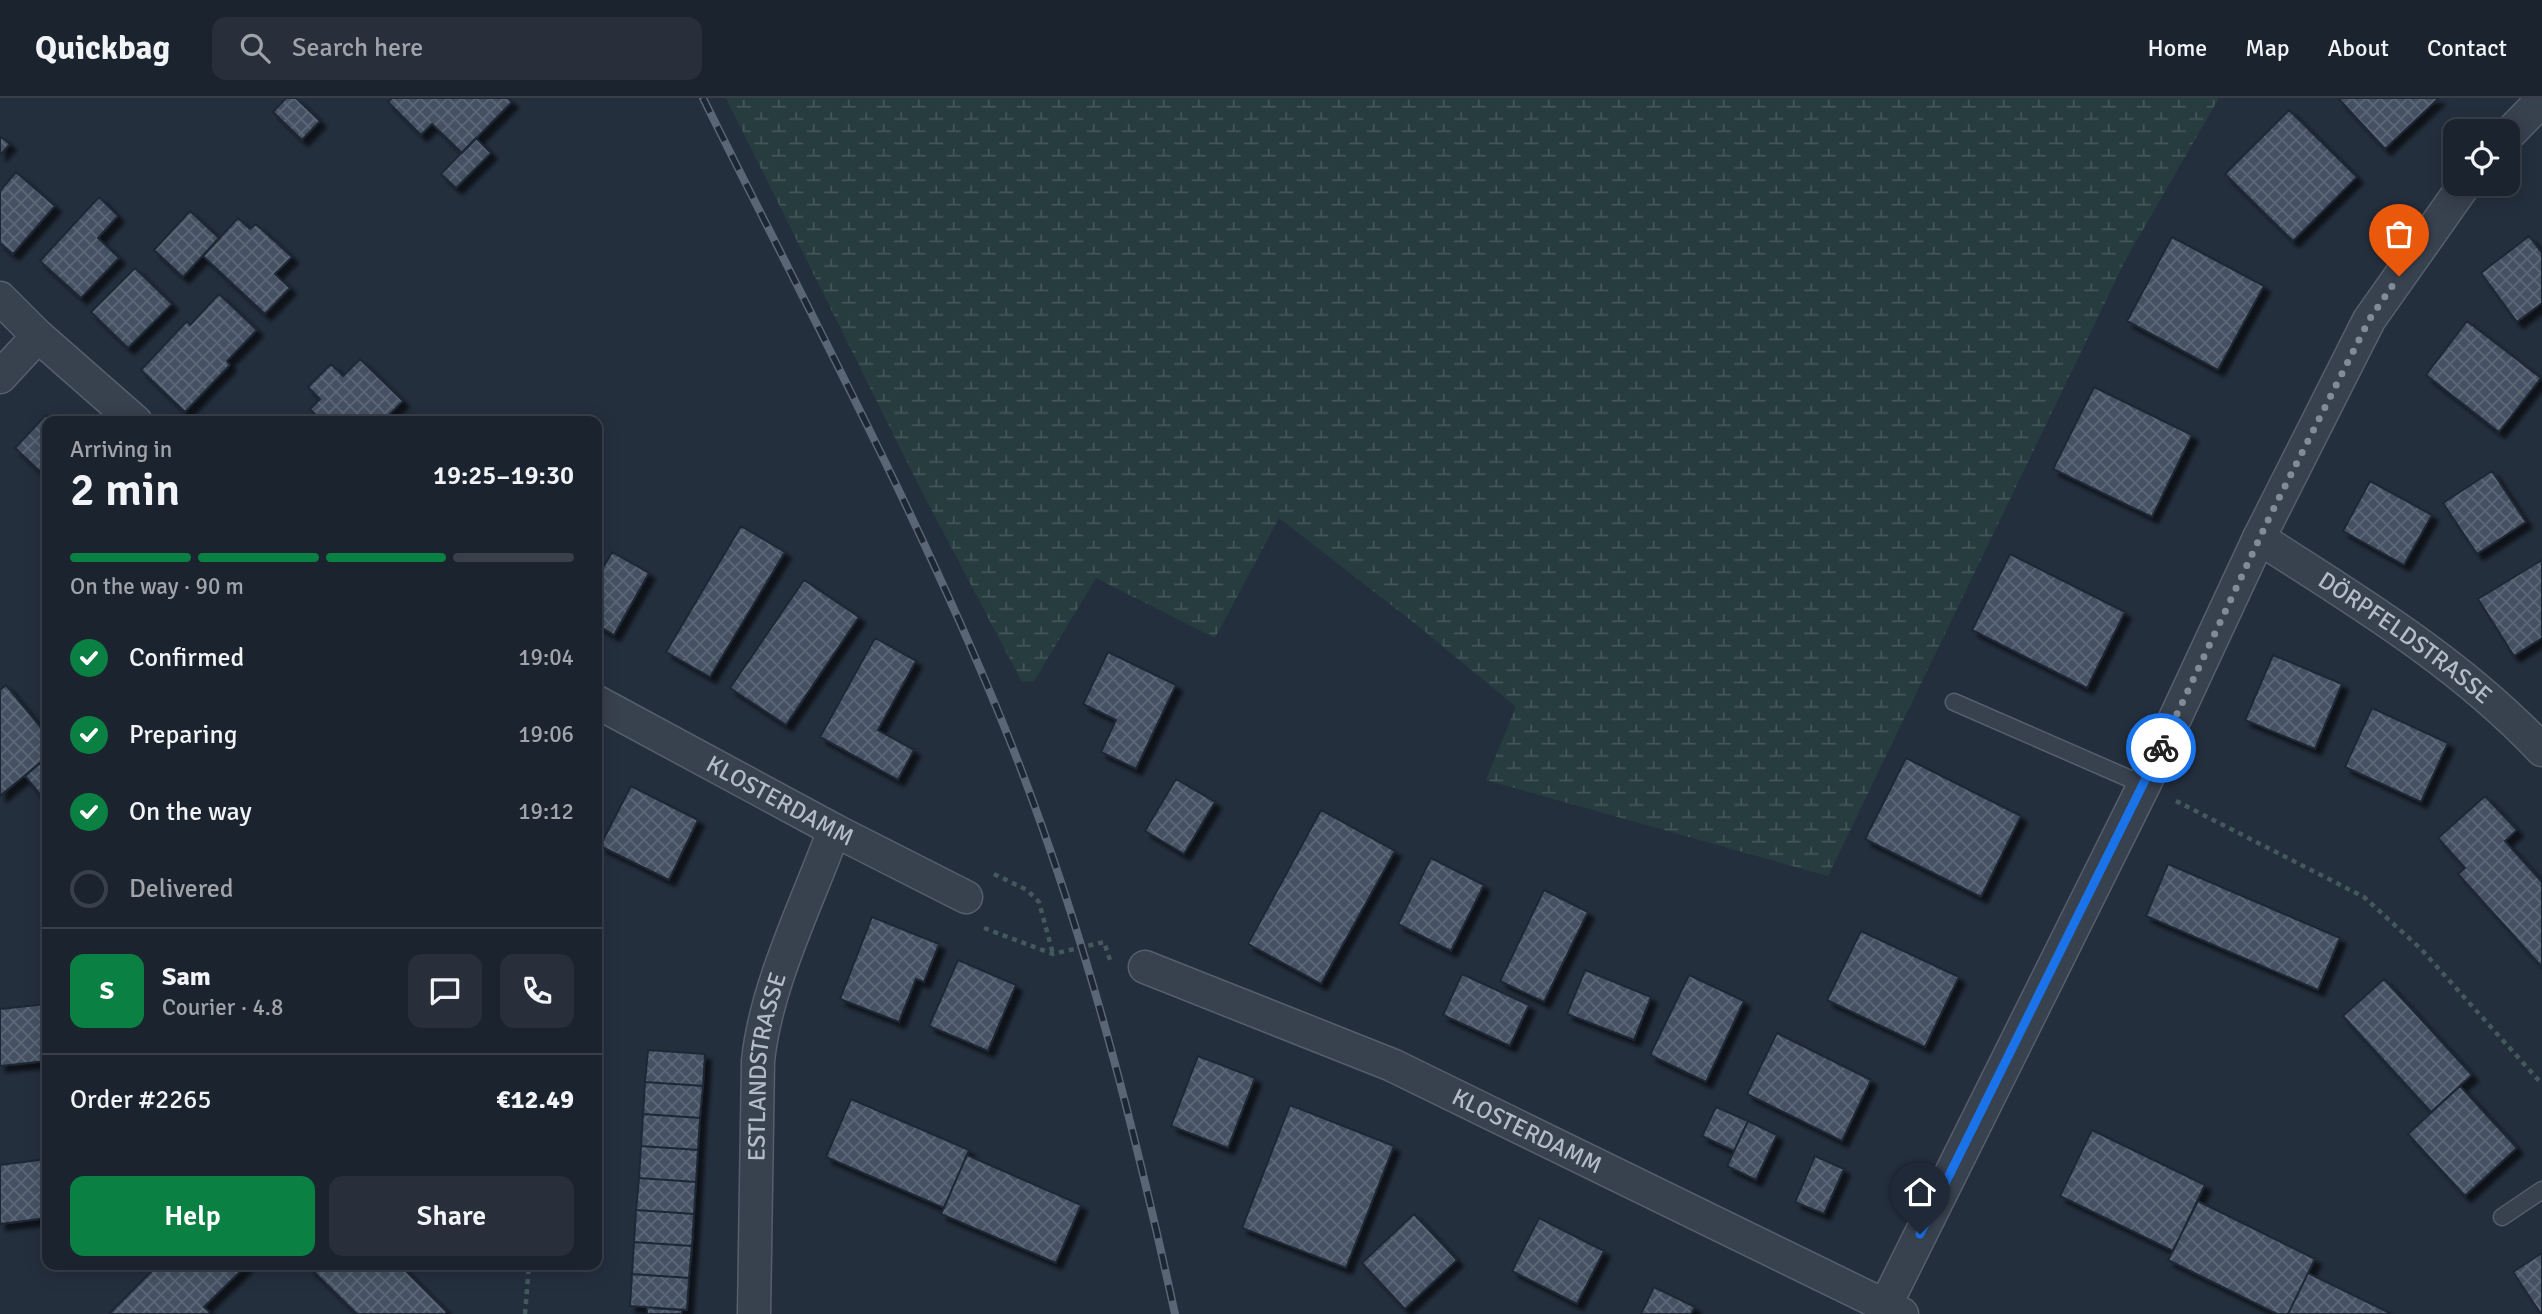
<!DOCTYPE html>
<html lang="en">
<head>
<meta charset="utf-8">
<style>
  body { margin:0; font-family:Signika,sans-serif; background:#282f3a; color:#f1f3f6; height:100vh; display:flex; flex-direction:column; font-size:26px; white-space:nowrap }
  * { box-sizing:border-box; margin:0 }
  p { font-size:23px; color:#a0a4aa }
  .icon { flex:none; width:38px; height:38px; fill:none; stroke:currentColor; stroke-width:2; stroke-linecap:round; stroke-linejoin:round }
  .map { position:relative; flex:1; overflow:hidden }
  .panel { position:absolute; left:42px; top:318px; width:560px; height:854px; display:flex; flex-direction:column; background:#1b232e; border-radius:14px; box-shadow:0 4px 18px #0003,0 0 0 2px #39404a }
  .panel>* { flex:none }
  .controls { position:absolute; left:2443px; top:21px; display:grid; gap:14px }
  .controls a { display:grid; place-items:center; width:77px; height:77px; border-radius:14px; background:#1b232e; box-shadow:0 4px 18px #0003,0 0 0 2px #39404a; font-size:35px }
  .pin { position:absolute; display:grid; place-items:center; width:60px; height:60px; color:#fff; margin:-72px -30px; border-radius:50% 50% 50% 0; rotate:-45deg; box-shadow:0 0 7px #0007 }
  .pin .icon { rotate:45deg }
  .courier { position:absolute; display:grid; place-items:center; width:70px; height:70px; margin:-35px; border:5px solid #1a73e8; border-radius:50%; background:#fff; color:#222; box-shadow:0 2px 9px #0007 }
  .headline em { font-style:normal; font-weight:600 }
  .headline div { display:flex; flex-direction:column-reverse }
  .headline { display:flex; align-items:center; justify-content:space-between; height:119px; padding:0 28px }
  h1 { font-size:46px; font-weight:600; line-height:52px }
  .bar { display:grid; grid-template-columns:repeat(4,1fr); gap:10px 7px; align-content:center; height:84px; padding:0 28px }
  .bar i { height:9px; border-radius:5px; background:#39404a }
  .bar .current { background:#0b8043 }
  .bar p { grid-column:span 4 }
  .line { display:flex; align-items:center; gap:18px; padding:0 28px; border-top:2px solid #39404a }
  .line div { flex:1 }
  .round { display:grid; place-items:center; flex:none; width:74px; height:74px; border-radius:14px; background:#282f3a }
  ol { padding:0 28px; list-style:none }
  li { display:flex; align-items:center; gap:21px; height:77px }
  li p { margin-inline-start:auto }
  li .icon { padding:7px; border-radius:50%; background:#0b8043; color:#fff; stroke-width:4 }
  li:last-child { color:#a0a4aa }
  li i { width:38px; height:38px; border:4px solid #39404a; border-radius:50% }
  .button { display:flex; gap:14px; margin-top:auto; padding:14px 28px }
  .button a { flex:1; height:80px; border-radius:14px; background:#0b8043; color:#fff; font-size:28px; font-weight:600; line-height:80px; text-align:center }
  .button a+a { background:#282f3a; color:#f1f3f6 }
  header { display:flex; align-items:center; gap:42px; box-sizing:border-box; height:98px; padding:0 35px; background:#1b232e; border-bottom:2px solid #39404a }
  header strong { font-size:33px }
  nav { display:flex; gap:38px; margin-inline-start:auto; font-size:24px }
  .search { width:490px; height:63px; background:#282f3a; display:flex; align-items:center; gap:18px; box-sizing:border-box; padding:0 24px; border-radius:14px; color:#a0a4aa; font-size:26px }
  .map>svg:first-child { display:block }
  .wetland { fill:url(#wetland-marsh) }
  .building { fill:url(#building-cross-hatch); stroke:#1f2835; stroke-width:2; filter:url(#shadow) }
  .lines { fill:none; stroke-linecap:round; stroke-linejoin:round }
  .lane-casing { stroke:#565f6c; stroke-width:19 }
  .street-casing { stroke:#565f6c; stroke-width:35 }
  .path { stroke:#44595c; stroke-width:4.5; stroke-dasharray:5 5; stroke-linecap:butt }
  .lane { stroke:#38414e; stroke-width:16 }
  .street { stroke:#38414e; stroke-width:32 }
  .rail-casing { stroke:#5a6575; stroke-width:8 }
  .rail { stroke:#1d2633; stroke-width:5; stroke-dasharray:16; stroke-linecap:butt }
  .done { stroke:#828b98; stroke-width:7; stroke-dasharray:0 12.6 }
  .route { stroke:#1a73e8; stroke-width:9 }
  .labels { text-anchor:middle; stroke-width:7; stroke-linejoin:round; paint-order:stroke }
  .street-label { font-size:24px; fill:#b4bcc9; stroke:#1d2633 }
</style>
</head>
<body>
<header>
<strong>Quickbag</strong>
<div class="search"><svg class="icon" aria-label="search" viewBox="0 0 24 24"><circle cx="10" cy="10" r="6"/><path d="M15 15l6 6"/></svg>Search here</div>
<nav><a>Home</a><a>Map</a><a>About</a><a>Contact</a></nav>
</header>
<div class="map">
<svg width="2542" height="1216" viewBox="0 0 2542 1216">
  <defs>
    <pattern id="wetland-marsh" width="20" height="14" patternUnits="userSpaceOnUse" patternTransform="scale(1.75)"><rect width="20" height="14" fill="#263c3f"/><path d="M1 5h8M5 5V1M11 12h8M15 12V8" fill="none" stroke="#435659"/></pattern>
    <pattern id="building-cross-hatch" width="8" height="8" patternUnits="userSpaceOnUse" patternTransform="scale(1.75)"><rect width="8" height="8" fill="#455162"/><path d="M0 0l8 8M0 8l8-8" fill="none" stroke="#5d6877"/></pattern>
    <filter id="shadow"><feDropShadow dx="6" dy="6" stdDeviation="2" flood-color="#0009"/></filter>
  </defs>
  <rect width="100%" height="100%" fill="#242f3e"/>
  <path class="wetland" d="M726,0H2219L2126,161L1828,778L1486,682L1516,609L1417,527L1279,420L1215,540L1096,480L1034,583L1022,584L919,388Z"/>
  <path class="building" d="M286,0H296L320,23L302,42L273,14Z
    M392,0H508L512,4L462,55L432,26L421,37L388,4Z
    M2338,0H2439L2385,51Z
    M2289,12L2357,79L2293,143L2225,76Z
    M0,38L10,46L0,57Z
    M476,40L491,55L456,90L441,76Z
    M16,74L55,108L13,156L0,145V93Z
    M99,99L118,118L98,140L119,160L81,200L40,163Z
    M190,113L219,140L183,179L154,152Z
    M238,120L250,131L256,126L292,159L275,176L290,190L265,216L203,158Z
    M2529,138L2542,155V205L2517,224L2481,175Z
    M2172,139L2264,188L2218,272L2127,223Z
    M135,170L172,206L128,250L91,214Z
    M219,196L257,232L227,263L230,267L185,314L141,272L187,223L190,227Z
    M2467,223L2541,280L2499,334L2426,277Z
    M360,261L403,303L382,324H323L310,311L320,301L308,289L331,266L343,278Z
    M2094,289L2192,337L2152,419L2053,371Z
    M46,317L53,324H47V380L15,350Z
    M2492,373L2526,424L2477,456L2443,405Z
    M2370,383L2432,417L2404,467L2343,433Z
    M741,428L785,454L710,579L666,554Z
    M612,454L649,475L614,537L597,527V480Z
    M2010,456L2125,514L2087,590L1972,532Z
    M2542,462V540L2514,558L2478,501Z
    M804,482L859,519L786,627L730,590Z
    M875,540L916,563L878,632L914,652L898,682L820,639Z
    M1108,554L1176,587L1136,671L1101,654L1116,622L1083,606Z
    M2273,557L2342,586L2315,651L2245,622Z
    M6,587L47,637V659L0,698V592Z
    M2372,610L2448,645L2421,704L2345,669Z
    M47,659V705L25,678Z
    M1906,660L2021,718L1981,799L1865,741Z
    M1176,681L1215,704L1184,756L1145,733Z
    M631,688L698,722L669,782L600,748Z
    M2485,698L2517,732L2505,743L2542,784V869L2458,776L2465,770L2438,740Z
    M1321,712L1395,753L1321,886L1248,846Z
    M1431,760L1484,787L1451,853L1398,826Z
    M2168,766L2340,840L2318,892L2146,818Z
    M1544,792L1588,814L1544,904L1500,883Z
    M872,819L939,846L924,884L916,881L899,924L840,901Z
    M1861,833L1959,879L1925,949L1827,902Z
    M958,862L1016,887L988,953L929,928Z
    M1585,872L1651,899L1634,942L1567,916Z
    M1462,876L1529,907L1510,948L1443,917Z
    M1689,877L1744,903L1706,984L1650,957Z
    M2384,881L2472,977L2431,1014L2343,918Z
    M47,906V963L0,968V911Z
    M1777,935L1871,982L1842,1043L1747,996Z
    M648,952L705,956L703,988L645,984Z
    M1198,958L1255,980L1228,1050L1171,1028Z
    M645,984L703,988L700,1020L643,1016Z
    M2460,988L2517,1050L2465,1098L2408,1036Z
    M851,1001L969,1052L944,1110L826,1059Z
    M1290,1007L1394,1048L1346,1170L1242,1130Z
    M1716,1009L1748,1023L1734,1053L1702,1038Z
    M643,1016L700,1020L698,1052L641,1048Z
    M1748,1023L1777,1037L1756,1082L1727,1068Z
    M2092,1032L2205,1087L2173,1153L2060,1098Z
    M641,1048L698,1052L696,1084L639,1080Z
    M967,1057L1081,1107L1056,1165L941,1116Z
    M1815,1058L1844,1071L1824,1116L1795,1104Z
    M47,1061V1120L0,1126V1067Z
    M639,1080L696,1084L694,1116L636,1112Z
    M2198,1103L2315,1161L2288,1216H2277L2168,1162Z
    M636,1112L694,1116L692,1148L634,1144Z
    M1414,1116L1457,1162L1405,1211L1362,1165Z
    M1539,1120L1604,1153L1577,1206L1512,1173Z
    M634,1144L692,1148L689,1180L632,1176Z
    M2542,1155V1216H2541L2513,1174Z
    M158,1167H247L204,1209L210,1214L208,1216H109Z
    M311,1167H400L447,1214L445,1216H357L309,1169Z
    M2308,1175L2392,1216H2288Z
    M632,1176L689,1180L687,1212L630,1208Z
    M1654,1189L1695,1209L1691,1216H1641Z
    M647,1210L682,1212V1216H647Z"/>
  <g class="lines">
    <defs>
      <path id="lane" d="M1954,604L2144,687
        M2502,1119L2542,1092"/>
      <g id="street">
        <path d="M2508,37L2542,2"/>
        <path d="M0,200L38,238L136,324"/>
        <path d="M0,279L38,238"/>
        <path id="s1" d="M2259,440C2359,504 2460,565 2542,652"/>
        <path id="s2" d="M597,604L834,732L966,799"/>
        <path id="s3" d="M1145,869L1392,967L1902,1216"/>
        <path id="s4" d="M754,1216L758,963C766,886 807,806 834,732"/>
        <path d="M1881,1216L2144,687L2259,440L2369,222L2465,86"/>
      </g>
    </defs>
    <use href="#lane" class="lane-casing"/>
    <use href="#street" class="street-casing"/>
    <path class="path" d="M2176,703L2364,799L2421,851L2542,986
      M994,776L1027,792L1039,804L1053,856
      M984,830L1053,856L1104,844L1110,862
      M525,1216L529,1167"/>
    <use href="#lane" class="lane"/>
    <use href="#street" class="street"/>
    <defs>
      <path id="rail" d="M703,0C805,206 915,410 1002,623C1080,815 1131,1014 1175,1216"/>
    </defs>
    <use href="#rail" class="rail-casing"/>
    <use href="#rail" class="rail"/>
  </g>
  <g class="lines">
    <path class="done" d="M2161,650L2271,416L2369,222L2399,178"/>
    <path class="route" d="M1920,1136L2161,650"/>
  </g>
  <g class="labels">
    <g class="street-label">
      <text dy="8" stroke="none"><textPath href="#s1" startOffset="177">DÖRPFELDSTRASSE</textPath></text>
      <text dy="8" stroke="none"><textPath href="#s2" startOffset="208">KLOSTERDAMM</textPath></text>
      <text dy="8" stroke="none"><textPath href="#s4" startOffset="248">ESTLANDSTRASSE</textPath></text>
      <text dy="8" stroke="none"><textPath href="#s3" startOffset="416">KLOSTERDAMM</textPath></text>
    </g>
  </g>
</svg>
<div class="controls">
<a><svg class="icon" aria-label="locate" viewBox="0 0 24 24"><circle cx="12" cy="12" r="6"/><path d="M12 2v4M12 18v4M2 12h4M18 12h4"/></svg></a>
</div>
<div class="pin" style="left:2399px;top:178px;background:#ea580c"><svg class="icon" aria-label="bag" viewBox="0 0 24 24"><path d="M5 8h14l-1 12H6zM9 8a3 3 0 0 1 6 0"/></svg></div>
<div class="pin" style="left:1920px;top:1136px;background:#1f2937"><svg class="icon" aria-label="home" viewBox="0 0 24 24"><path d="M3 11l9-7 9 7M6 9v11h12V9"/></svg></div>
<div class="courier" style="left:2161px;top:650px"><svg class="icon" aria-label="bike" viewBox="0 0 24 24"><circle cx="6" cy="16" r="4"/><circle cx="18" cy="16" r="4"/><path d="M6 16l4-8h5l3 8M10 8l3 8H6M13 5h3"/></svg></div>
<section class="panel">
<div class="headline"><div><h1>2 min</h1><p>Arriving in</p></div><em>19:25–19:30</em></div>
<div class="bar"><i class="current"></i><i class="current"></i><i class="current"></i><i></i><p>On the way · 90 m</p></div>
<ol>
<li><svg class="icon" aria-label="check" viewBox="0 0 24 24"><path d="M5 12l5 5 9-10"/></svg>Confirmed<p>19:04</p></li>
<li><svg class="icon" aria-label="check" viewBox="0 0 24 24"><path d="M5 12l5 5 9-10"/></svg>Preparing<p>19:06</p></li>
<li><svg class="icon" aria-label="check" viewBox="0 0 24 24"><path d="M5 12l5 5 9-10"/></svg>On the way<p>19:12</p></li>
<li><i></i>Delivered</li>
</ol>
<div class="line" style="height:126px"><b class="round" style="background:#0b8043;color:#fff">S</b><div><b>Sam</b><p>Courier · 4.8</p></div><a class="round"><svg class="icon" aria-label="chat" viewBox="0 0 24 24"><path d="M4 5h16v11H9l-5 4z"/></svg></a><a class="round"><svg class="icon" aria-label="phone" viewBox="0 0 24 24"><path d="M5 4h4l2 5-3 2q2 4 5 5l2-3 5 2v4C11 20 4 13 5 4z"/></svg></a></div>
<div class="line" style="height:91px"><div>Order #2265</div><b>€12.49</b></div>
<div class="button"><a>Help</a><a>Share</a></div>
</section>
</div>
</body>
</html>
